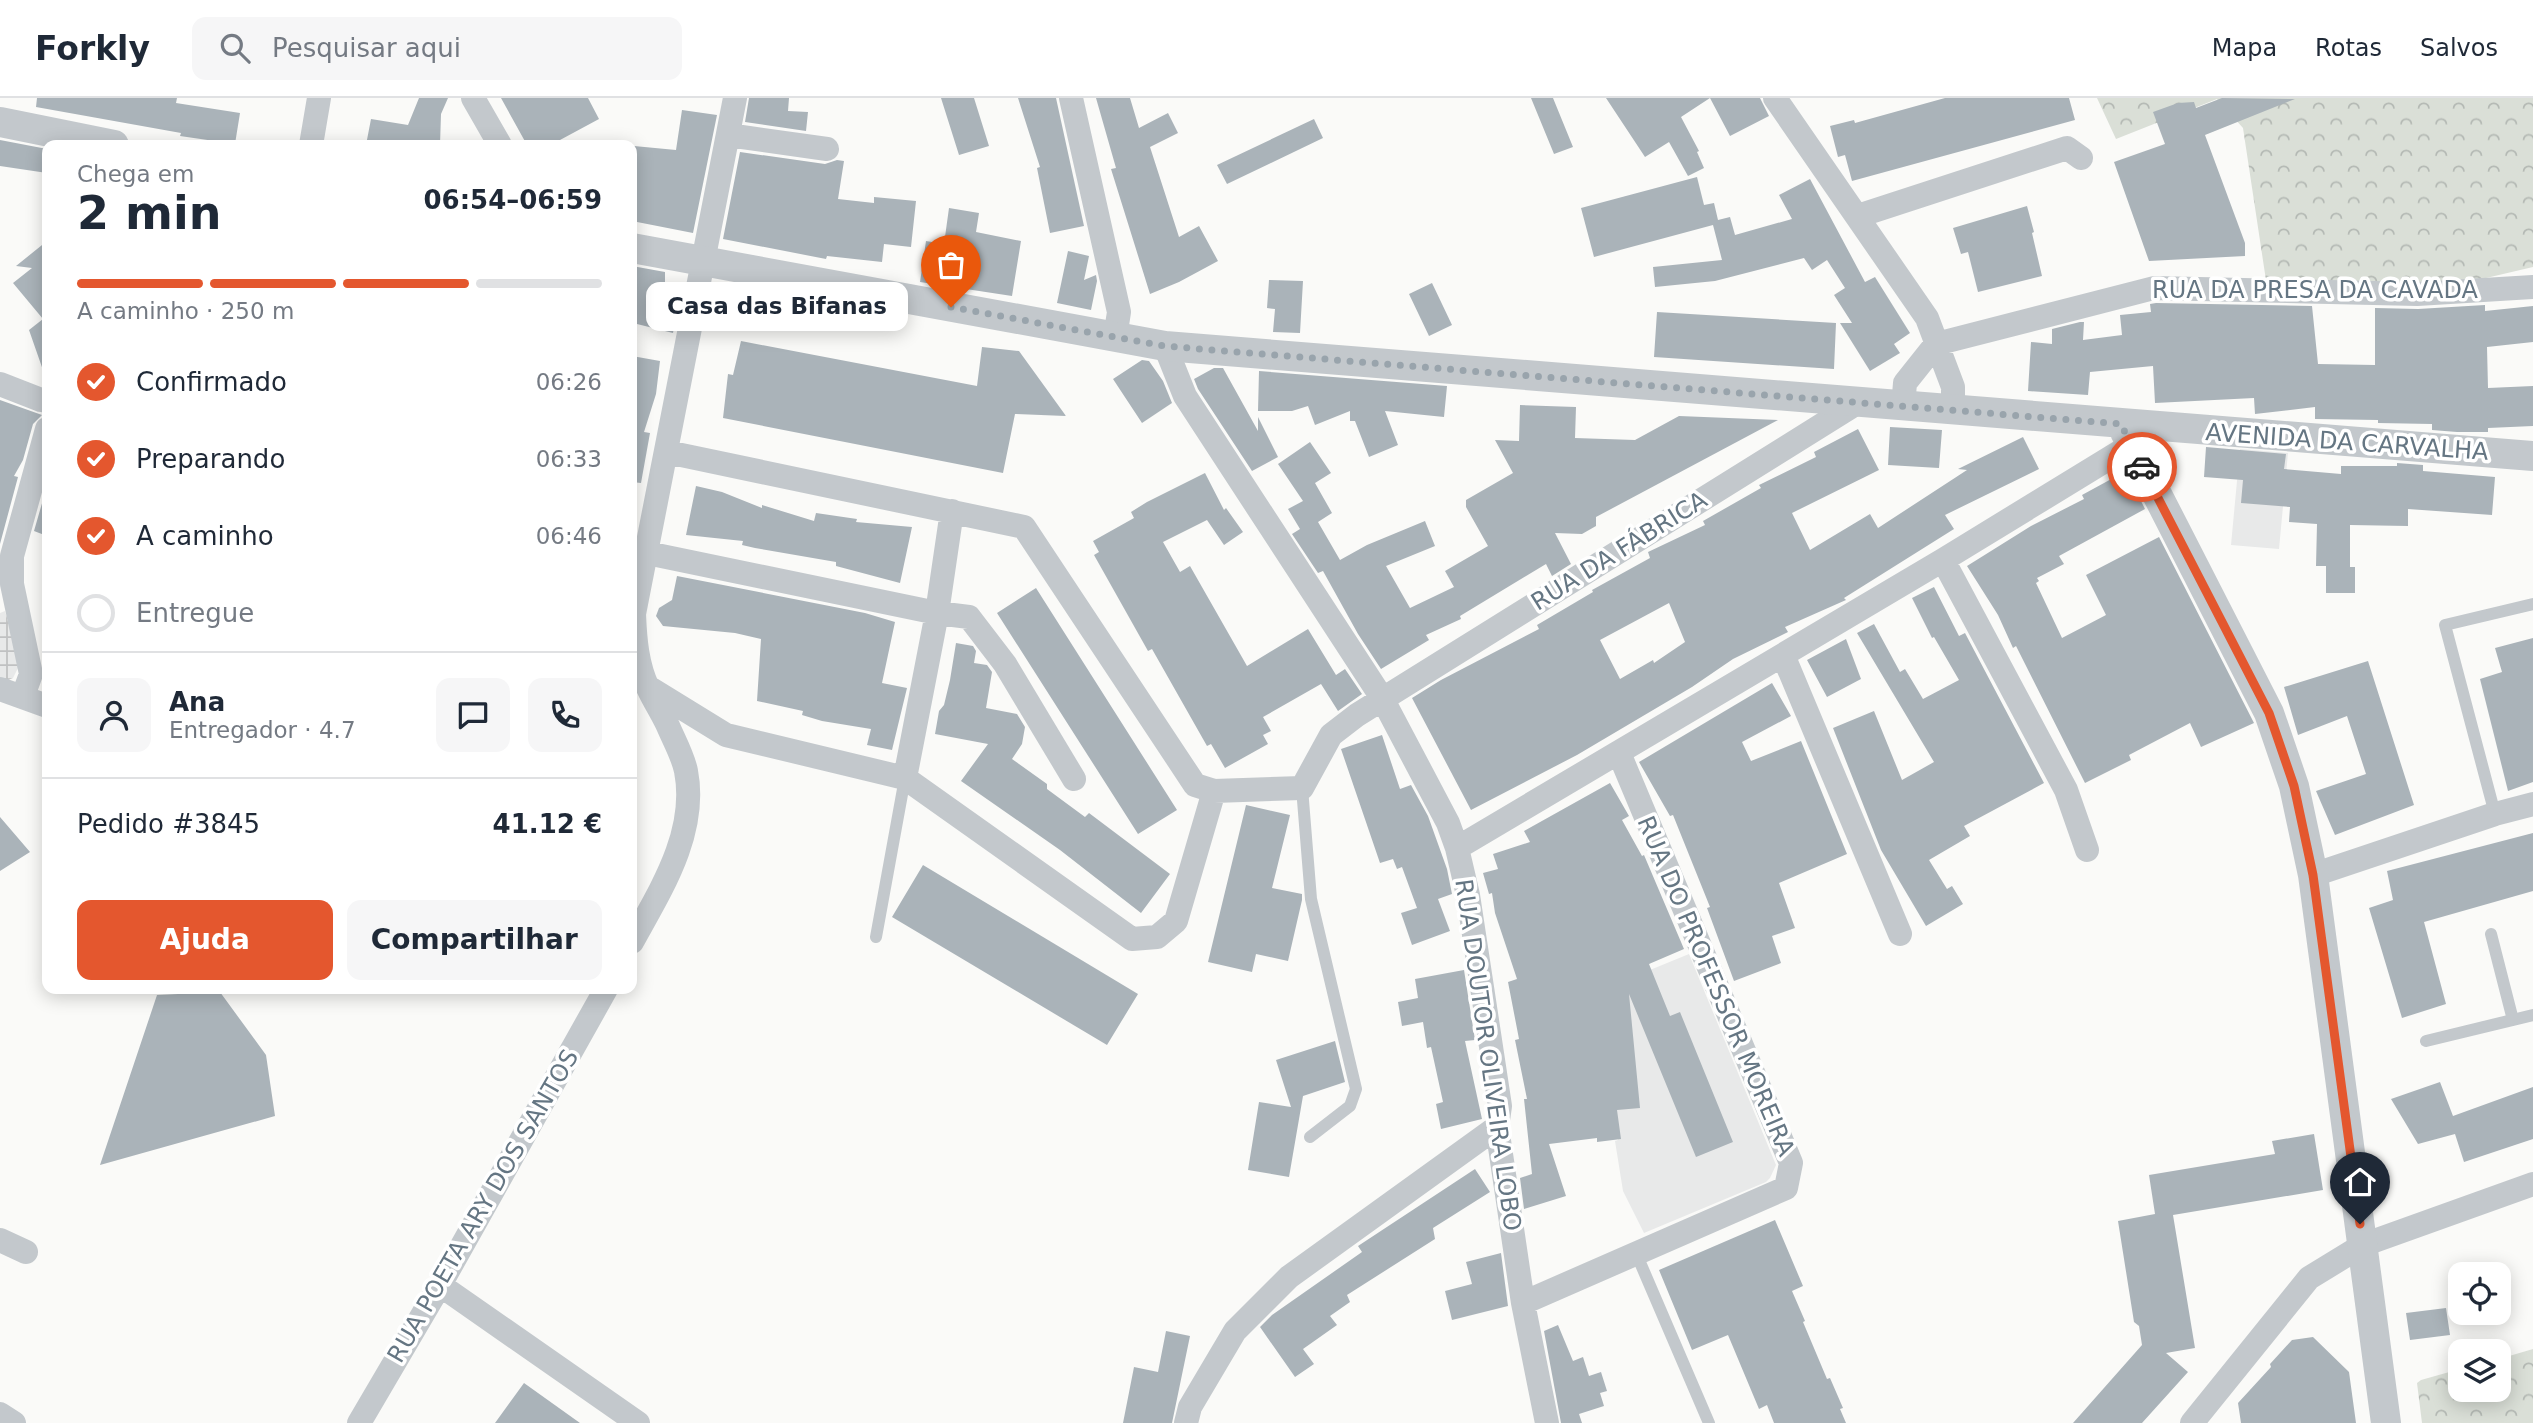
<!DOCTYPE html>
<html lang="pt">
<head>
<meta charset="utf-8">
<style>
  body { margin:0; font-family:"DejaVu Sans",sans-serif; background:#f6f6f7; color:#1f2937; height:100vh; display:flex; flex-direction:column; font-size:26px; white-space:nowrap }
  * { box-sizing:border-box; margin:0 }
  p { font-size:23px; color:#747a83 }
  .icon { flex:none; width:38px; height:38px; fill:none; stroke:currentColor; stroke-width:2; stroke-linecap:round; stroke-linejoin:round }
  .map { position:relative; flex:1; overflow:hidden }
  .side { position:absolute; left:42px; top:42px; width:595px; height:854px; display:flex; flex-direction:column; background:#fff; border-radius:14px; box-shadow:0 4px 18px #0003 }
  .side>* { flex:none }
  .controls { position:absolute; left:2448px; top:1164px; display:grid; gap:14px }
  .controls a { display:grid; place-items:center; width:63px; height:63px; border-radius:14px; background:#fff; box-shadow:0 4px 18px #0003; font-size:35px }
  .pin { position:absolute; display:grid; place-items:center; width:60px; height:60px; color:#fff; margin:-72px -30px; border-radius:50% 50% 50% 0; rotate:-45deg; box-shadow:0 0 7px #0007 }
  .pin .icon { rotate:45deg }
  .courier { position:absolute; display:grid; place-items:center; width:70px; height:70px; margin:-35px; border:5px solid #e4572e; border-radius:50%; background:#fff; color:#222; box-shadow:0 2px 9px #0007 }
  .bubble { position:absolute; height:49px; border-radius:14px; background:#fff; box-shadow:0 4px 18px #0003; font-size:23px; font-weight:600; line-height:49px; text-align:center }
  .overview em { font-style:normal; font-weight:600 }
  .overview div { display:flex; flex-direction:column-reverse }
  .overview { display:flex; align-items:center; justify-content:space-between; height:119px; padding:0 35px }
  h1 { font-size:46px; font-weight:600; line-height:52px }
  .bar { display:grid; grid-template-columns:repeat(4,1fr); gap:10px 7px; align-content:center; height:84px; padding:0 35px }
  .bar i { height:9px; border-radius:5px; background:#e0e1e3 }
  .bar .on { background:#e4572e }
  .bar p { grid-column:span 4 }
  .line { display:flex; align-items:center; gap:18px; padding:0 35px; border-top:2px solid #e0e1e3 }
  .line div { flex:1 }
  .round { display:grid; place-items:center; flex:none; width:74px; height:74px; border-radius:14px; background:#f6f6f7 }
  ol { padding:0 35px; list-style:none }
  li { display:flex; align-items:center; gap:21px; height:77px }
  li p { margin-inline-start:auto }
  li .icon { padding:7px; border-radius:50%; background:#e4572e; color:#fff; stroke-width:4 }
  li:last-child { color:#747a83 }
  li i { width:38px; height:38px; border:4px solid #e0e1e3; border-radius:50% }
  .cta { display:flex; gap:14px; margin-top:auto; padding:14px 35px }
  .cta a { flex:1; height:80px; border-radius:14px; background:#e4572e; color:#fff; font-size:28px; font-weight:600; line-height:80px; text-align:center }
  .cta a+a { background:#f6f6f7; color:#1f2937 }
  header { display:flex; align-items:center; gap:42px; box-sizing:border-box; height:98px; padding:0 35px; background:#fff; border-bottom:2px solid #e0e1e3 }
  header strong { font-size:33px }
  nav { display:flex; gap:38px; margin-inline-start:auto; font-size:24px }
  .search { width:490px; height:63px; background:#f6f6f7; display:flex; align-items:center; gap:18px; box-sizing:border-box; padding:0 24px; border-radius:14px; color:#747a83; font-size:26px }
  .map>svg:first-child { display:block }
  .built { fill:#e8e9e9 }
  .industrial { fill:url(#industrial-grid) }
  .forest { fill:url(#forest-crowns) }
  .building { fill:#aab3b9; fill-rule:evenodd }
  .lines { fill:none; stroke-linecap:round; stroke-linejoin:round }
  .service { stroke:#c3c8cc; stroke-width:12 }
  .minor { stroke:#c3c8cc; stroke-width:24 }
  .tertiary { stroke:#c3c8cc; stroke-width:30 }
  .done { stroke:#99a4ac; stroke-width:7; stroke-dasharray:0 12.6 }
  .route { stroke:#e4572e; stroke-width:9 }
  .labels { text-anchor:middle; stroke-width:7; stroke-linejoin:round; paint-order:stroke }
  .street-label { font-size:24px; fill:#657683; stroke:#fff }
</style>
</head>
<body>
<header>
<strong>Forkly</strong>
<div class="search"><svg class="icon" aria-label="search" viewBox="0 0 24 24"><circle cx="10" cy="10" r="6"/><path d="M15 15l6 6"/></svg>Pesquisar aqui</div>
<nav><a>Mapa</a><a>Rotas</a><a>Salvos</a></nav>
</header>
<div class="map">
<svg width="2533" height="1325" viewBox="0 0 2533 1325">
  <defs>
    <pattern id="industrial-grid" width="8" height="8" patternUnits="userSpaceOnUse" patternTransform="scale(1.75)"><rect width="8" height="8" fill="#e8e9e9"/><path d="M0 4h8M4 0v8" fill="none" stroke="#c0c1c2"/></pattern>
    <pattern id="forest-crowns" width="20" height="18" patternUnits="userSpaceOnUse" patternTransform="scale(1.75)"><rect width="20" height="18" fill="#dadfd7"/><path d="M2 6a3 3 0 1 1 6 0M12 15a3 3 0 1 1 6 0" fill="none" stroke="#b4b9b4"/></pattern>
  </defs>
  <rect width="100%" height="100%" fill="#fafaf8"/>
  <path class="built" d="M2240,351L2288,355L2279,451L2231,447Z
    M1689,856L1776,1067L1770,1080L1766,1084L1644,1135L1623,1093L1615,1043L1618,1042L1606,890Z"/>
  <path class="industrial" d="M5,513L20,566L13,580L3,584L0,583V515Z"/>
  <path class="forest" d="M2097,0H2533V169L2452,188L2267,189L2243,30L2217,1L2116,41Z
    M2533,1251V1325H2422L2417,1285L2421,1282L2460,1271V1292H2499V1261Z"/>
  <path class="building" d="M37,0H177L176,5L240,15L235,46L180,38L181,35L36,9Z
    M419,0H448L441,16L440,47H366L371,21L408,27Z
    M501,0H588L599,21L560,42L563,47H527Z
    M749,0H789L788,13L808,14L806,33L745,24Z
    M941,0H974L989,48L959,57Z
    M1018,0H1056L1084,128L1050,135L1037,70L1040,69Z
    M1096,0H1130L1139,30L1168,15L1178,35L1150,49L1179,139L1199,128L1218,163L1179,184L1150,196L1111,71L1116,70Z
    M1531,0H1553L1573,49L1554,56Z
    M1606,0H1760L1769,18L1730,38L1710,0L1681,19L1699,53L1697,54L1704,70L1688,78L1669,44L1645,59Z
    M1945,0H2069L2075,22L1852,83L1845,57L1838,59L1830,28L1854,22L1855,25Z
    M2222,0L2295,1L2205,37L2245,145V158L2149,163L2114,64L2165,46L2153,14L2178,5L2194,4L2196,10Z
    M682,12L717,17L693,135L632,123L634,48L676,52Z
    M1314,21L1323,40L1227,86L1217,67Z
    M0,42L47,51V75L0,68Z
    M740,54L825,66L837,62L844,63L838,101L874,105V99L916,103L911,149L884,146L882,164L827,158L826,161L723,141Z
    M1697,79L1704,107L1714,105L1718,122L1730,119L1735,137L1792,121L1779,97L1810,81L1865,184L1875,179L1910,235L1894,246L1900,255L1870,273L1840,225H1852L1834,197L1845,190L1827,162L1812,172L1804,160L1715,183L1655,189L1653,169L1722,162L1713,127L1594,159L1581,110Z
    M2027,108L2034,134L2032,135L2042,178L1978,194L1968,154L1961,156L1953,130Z
    M949,110L979,115L976,134L1021,143L1012,198L920,184L926,143L944,146Z
    M47,143V275H44L29,232L43,221L13,185L32,170L16,168Z
    M1068,153L1089,158L1084,182L1096,177L1097,183L1091,212L1057,205Z
    M632,168L665,174V185L681,189L673,235L633,225L635,215L632,214Z
    M1269,182L1303,183L1300,235L1273,234L1275,211L1267,210Z
    M1432,185L1452,227L1429,238L1409,196Z
    M2156,205L2312,208L2318,266L2375,267V210L2418,211L2485,207V213L2533,208V244L2487,249L2488,290L2533,288V328L2488,330V334H2457L2432,332V326L2378,325V322L2315,321V309L2255,316L2254,300L2155,305L2153,268L2090,274L2088,297L2028,293L2031,244L2052,246V231L2080,224H2084L2083,242L2122,237L2120,217L2151,214L2150,206Z
    M1657,214L1836,225L1834,271L1654,259Z
    M741,243L977,288L982,249L1019,253L1066,318L1015,316L1003,375L723,320L728,276L733,277Z
    M632,258L660,263L656,296L644,334L650,335L641,385L632,384Z
    M1142,262L1149,263L1163,283L1172,305L1142,325L1113,281Z
    M1214,270H1223L1258,333V319L1278,359L1252,373L1198,291L1194,281Z
    M1259,273L1447,288L1444,319L1385,313L1398,347L1369,359L1355,323H1350V313L1315,327L1308,308L1292,313H1258Z
    M0,302L42,317L33,326L23,362L14,378L18,379L0,446Z
    M1520,307L1576,309L1575,340L1635,342L1679,318L1778,322L1596,419V428L1582,436L1555,435L1571,466L1552,478L1546,466L1460,518L1461,521L1426,537L1429,542L1381,571L1358,536L1323,473L1318,475L1292,436L1300,431L1288,411L1303,403L1278,366L1310,344L1331,375L1315,385L1332,415L1318,424L1340,462L1367,447L1425,423L1435,448L1386,468L1410,510L1454,489L1445,473L1488,448L1466,409V402L1513,375L1495,342L1519,343Z
    M1890,329L1942,332L1939,370L1888,367Z
    M1858,331L1879,372L1792,415L1810,452L1870,416L1878,430L1967,372L1958,371L2023,339L2039,371L1945,417L1954,431L1844,500L1846,502L1785,529L1788,534L1733,561L1692,589L1577,657L1471,712L1412,600L1441,582L1539,531L1537,527L1593,494L1592,492L1650,460L1648,454L1705,427L1703,423L1761,390L1759,387L1816,359L1814,354ZM1669,505L1685,544L1654,565L1653,562L1620,581L1600,542Z
    M2206,349L2286,356L2284,371L2341,376V368H2397V365L2423,367V373L2495,379L2492,417L2408,411V428L2350,427V469H2355V495H2326V468H2316L2317,426L2289,424L2290,409L2241,405L2243,382L2204,379Z
    M2126,373L2145,411L2059,458L2064,466L2037,480L2039,483L2036,485L2062,540L2106,517L2086,477L2159,439L2254,625L2201,649L2190,625L2129,657L2131,662L2085,685L2016,548L2013,550L1998,517L1967,468L2031,428L2084,401L2082,397Z
    M1205,375L1224,412L1226,410L1243,434L1224,447L1207,422L1163,444L1180,474L1190,468L1247,568L1308,531L1336,577L1345,571L1362,596L1338,613L1321,586L1263,619L1271,633L1263,637L1268,646L1225,670L1211,646L1207,648L1152,551L1148,553L1094,457L1099,454L1093,443L1134,420L1131,414L1147,404Z
    M47,388V438L34,433Z
    M696,388L722,394L762,410V407L814,423L816,415L857,421L856,424L912,429L900,485L836,468V464L755,450L742,447L743,443L686,437Z
    M677,478L865,515L895,524L882,585L907,590L892,652L867,647L871,631L822,623L802,617L803,613L757,603L761,541L735,535L663,528L656,518L659,510L672,502Z
    M1934,489L1959,538L1965,535L2044,685L1964,728L1970,738L1929,762L1947,791L1952,788L1963,806L1926,828L1881,752L1833,630L1874,613L1902,682L1934,664L1857,535L1874,526L1900,574L1905,571L1923,601L1959,582L1934,539L1932,540L1912,500Z
    M1036,490L1177,712L1138,736L997,515Z
    M2533,540V684L2508,693L2480,581L2502,574L2495,550Z
    M1846,541L1861,581L1827,599L1807,562Z
    M956,545L973,548L976,553L974,565L987,567L992,574L986,610L1017,616L1025,629L1022,646L1012,661L1047,686V691L1085,719L1089,715L1170,776L1141,815L1060,752L961,683L988,646L935,636L939,613L944,607L950,582Z
    M2368,563L2414,707L2335,737L2316,693L2366,676L2347,618L2298,637L2284,589Z
    M1772,585L1791,618L1742,644L1751,663L1801,643L1847,756L1779,785L1795,830L1772,838L1781,865L1734,883L1707,810L1710,809L1673,717L1670,718L1639,664Z
    M1382,637L1400,691L1411,687L1428,718L1447,771L1452,796L1438,801L1450,833L1412,847L1401,815L1417,810L1402,769L1397,771L1393,761L1380,765L1341,651Z
    M1610,685L1629,718L1622,722L1642,758L1644,757L1684,851L1649,866L1670,918L1680,914L1733,1044L1696,1059L1629,896L1640,1010L1617,1012L1621,1041L1597,1044V1040L1549,1046L1566,1098L1524,1111L1520,1080L1532,1076L1524,1001H1527L1515,942L1519,941L1508,884L1517,881L1495,815L1492,795L1489,796L1483,775L1498,771L1493,756L1530,744L1524,733Z
    M1246,707L1290,717L1272,790L1302,796V802L1288,863L1256,856L1252,874L1208,864Z
    M0,719L30,754L0,773Z
    M2533,735V793L2424,824L2446,906L2402,920L2369,810L2393,802L2387,773Z
    M923,767L1138,896L1107,947L892,819Z
    M1464,872L1475,942L1465,943L1482,1021L1441,1031L1436,1006L1443,1004L1431,949L1427,950L1423,924L1402,928L1398,904L1418,900L1415,881Z
    M220,894L266,957L275,1018L100,1067L157,897Z
    M1335,943L1345,984L1303,998L1289,1079L1248,1072L1259,1004L1291,1009L1276,962Z
    M2440,984L2453,1018L2533,989V1041L2464,1064L2455,1036L2418,1046L2391,1001Z
    M2314,1036L2323,1092L2173,1117L2195,1250L2166,1255L2188,1274L2142,1325H2073L2142,1247L2139,1228L2134,1224L2118,1123L2155,1116L2149,1077L2275,1056L2272,1043Z
    M1475,1071L1490,1094L1433,1130L1435,1141L1347,1197L1350,1204L1330,1218L1337,1227L1303,1251L1314,1266L1295,1279L1260,1229L1272,1217L1362,1154L1358,1148Z
    M1775,1122L1803,1188L1792,1193L1805,1223L1803,1224L1827,1281L1830,1280L1843,1310L1840,1311L1846,1325H1774L1767,1307L1759,1311L1728,1237L1692,1252L1659,1172Z
    M1501,1155L1508,1208L1452,1222L1445,1193L1472,1186L1466,1164Z
    M2446,1210L2450,1237L2410,1242L2406,1215Z
    M1558,1227L1573,1263L1583,1259L1589,1278L1601,1274L1607,1293L1600,1295L1604,1308L1579,1316L1582,1325H1561L1544,1233Z
    M1166,1233L1190,1238L1172,1325H1123L1134,1269L1158,1274Z
    M2313,1239L2349,1274L2356,1325H2241L2238,1305L2271,1269L2270,1266L2292,1242Z
    M524,1285L580,1325H495Z"/>
  <g class="lines">
    <path class="service" d="M1302,690L1311,801L1356,991L1350,1008L1310,1039
      M2495,716L2445,527L2533,506
      M2491,836L2513,922
      M876,839L905,680
      M2426,943L2533,917
      M1636,1155L1709,1325"/>
    <path class="minor" d="M473,0L500,47
      M1071,0L1119,214L1115,240
      M1775,0L1927,220L1953,289V313
      M728,37L827,51
      M311,47L319,0
      M1858,118L2067,50L2081,60
      M1165,248L1185,298L1382,600L1448,725L1457,750L1468,797L1500,1008L1497,1029L1523,1205L1547,1325
      M0,286L41,302L47,303
      M1903,309L1905,285L1936,246L2154,190L2417,196L2533,189
      M667,354L1024,429L1195,687L1214,693L1302,690L1331,637L1357,617L1857,305
      M952,413L937,515L905,680L1132,841L1157,839L1176,823L1214,693
      M647,455L937,515L969,519L1005,566L1074,681
      M1943,462L2066,692L2087,752
      M1783,557L1900,836
      M648,589L726,637L905,680
      M0,591L47,608
      M23,598L31,576L12,486V458L47,331
      M1457,750L1943,462L2131,347
      M2313,777L2495,716L2533,706
      M632,844C660,793 698,735 686,673C683,658 674,642 668,628C662,615 654,603 648,590C637,567 635,541 634,516L735,0
      M0,1142L26,1154
      M440,1187L638,1325
      M1523,1205L1786,1090L1791,1065L1619,655
      M0,1316L14,1325
      M359,1325L440,1187L606,891
      M1186,1325L1190,1309L1235,1233L1289,1179L1497,1029
      M2192,1325L2309,1180L2363,1147L2533,1086"/>
    <path class="tertiary" d="M0,24L114,47
      M632,150L1165,248L2533,358
      M2121,326L2269,615L2294,688L2313,777L2386,1325"/>
  </g>
  <g class="lines">
    <path class="done" d="M951,209L1164,248L2121,326L2142,369"/>
    <path class="route" d="M2142,369L2269,615L2294,688L2313,777L2360,1126"/>
  </g>
  <g class="labels">
    <g class="street-label">
      <text x="2315" y="200">RUA DA PRESA DA CAVADA</text>
      <text transform="translate(2347 344) rotate(4)" y="8">AVENIDA DA CARVALHA</text>
      <text transform="translate(1619 453) rotate(-32)" y="8">RUA DA FÁBRICA</text>
      <text transform="translate(1716 888) rotate(67)" y="8">RUA DO PROFESSOR MOREIRA</text>
      <text transform="translate(1488 957) rotate(82)" y="8">RUA DOUTOR OLIVEIRA LOBO</text>
      <text transform="translate(483 1108) rotate(-60)" y="8">RUA POETA ARY DOS SANTOS</text>
    </g>
  </g>
</svg>
<div class="controls">
<a><svg class="icon" aria-label="locate" viewBox="0 0 24 24"><circle cx="12" cy="12" r="6"/><path d="M12 2v4M12 18v4M2 12h4M18 12h4"/></svg></a>
<a><svg class="icon" aria-label="layers" viewBox="0 0 24 24"><path d="M12 4l9 5-9 5-9-5zM3 14l9 5 9-5"/></svg></a>
</div>
<div class="pin" style="left:951px;top:209px;background:#ea580c"><svg class="icon" aria-label="bag" viewBox="0 0 24 24"><path d="M5 8h14l-1 12H6zM9 8a3 3 0 0 1 6 0"/></svg></div>
<div class="pin" style="left:2360px;top:1126px;background:#1f2937"><svg class="icon" aria-label="home" viewBox="0 0 24 24"><path d="M3 11l9-7 9 7M6 9v11h12V9"/></svg></div>
<div class="courier" style="left:2142px;top:369px"><svg class="icon" aria-label="car" viewBox="0 0 24 24"><path d="M5 17H2v-5l4-1 3-4h7l3 4 3 1v5h-3M9 17h6M6 11h13"/><circle cx="7" cy="17" r="2"/><circle cx="17" cy="17" r="2"/></svg></div>
<div class="bubble" style="left:646px;top:184px;width:262px">Casa das Bifanas</div>
<section class="side">
<div class="overview"><div><h1>2 min</h1><p>Chega em</p></div><em>06:54–06:59</em></div>
<div class="bar"><i class="on"></i><i class="on"></i><i class="on"></i><i></i><p>A caminho · 250 m</p></div>
<ol>
<li><svg class="icon" aria-label="check" viewBox="0 0 24 24"><path d="M5 12l5 5 9-10"/></svg>Confirmado<p>06:26</p></li>
<li><svg class="icon" aria-label="check" viewBox="0 0 24 24"><path d="M5 12l5 5 9-10"/></svg>Preparando<p>06:33</p></li>
<li><svg class="icon" aria-label="check" viewBox="0 0 24 24"><path d="M5 12l5 5 9-10"/></svg>A caminho<p>06:46</p></li>
<li><i></i>Entregue</li>
</ol>
<div class="line" style="height:126px"><a class="round"><svg class="icon" aria-label="person" viewBox="0 0 24 24"><circle cx="12" cy="8" r="4"/><path d="M4 21q1-7 8-7t8 7"/></svg></a><div><b>Ana</b><p>Entregador · 4.7</p></div><a class="round"><svg class="icon" aria-label="chat" viewBox="0 0 24 24"><path d="M4 5h16v11H9l-5 4z"/></svg></a><a class="round"><svg class="icon" aria-label="phone" viewBox="0 0 24 24"><path d="M5 4h4l2 5-3 2q2 4 5 5l2-3 5 2v4C11 20 4 13 5 4z"/></svg></a></div>
<div class="line" style="height:91px"><div>Pedido #3845</div><b>41.12 €</b></div>
<div class="cta"><a>Ajuda</a><a>Compartilhar</a></div>
</section>
</div>
</body>
</html>
